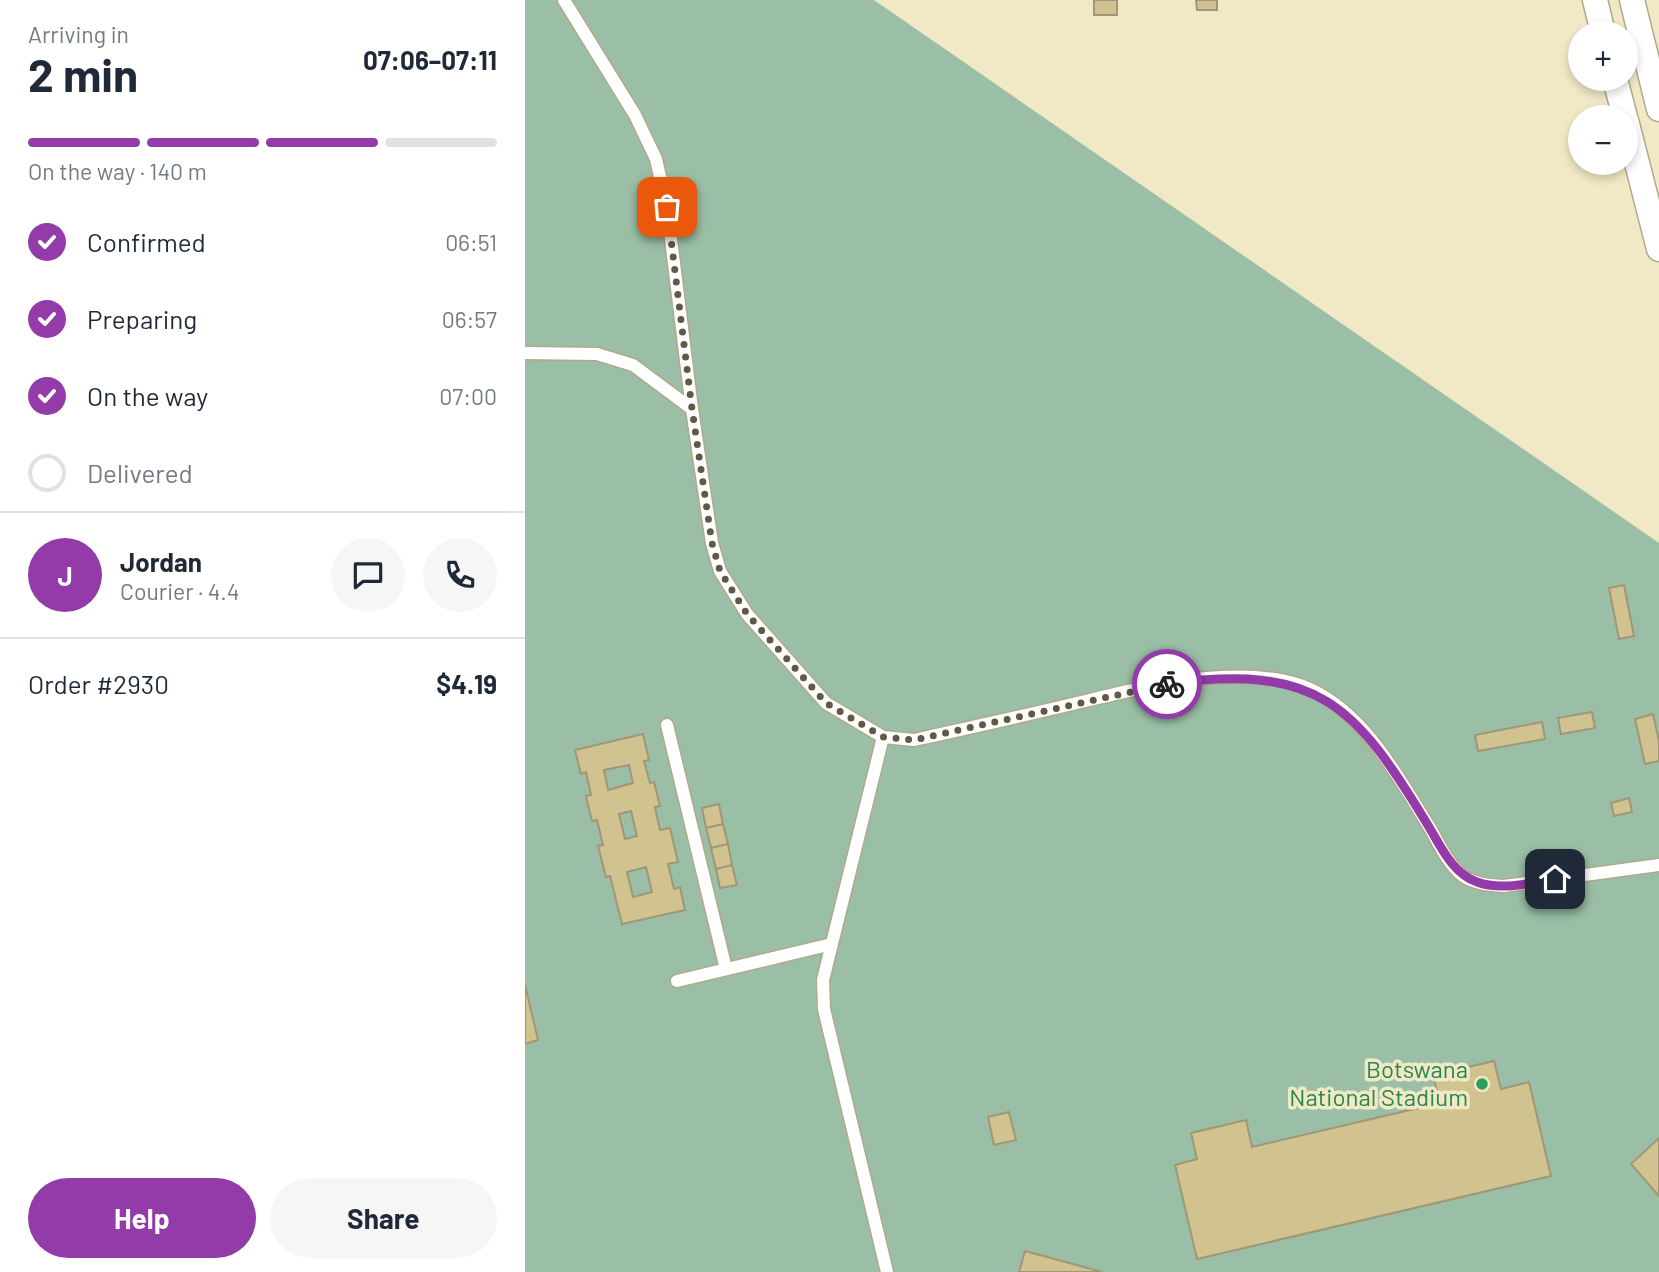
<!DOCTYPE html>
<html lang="en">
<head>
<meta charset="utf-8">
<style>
  body { margin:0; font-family:Barlow,sans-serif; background:#f6f6f7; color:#1f2937; height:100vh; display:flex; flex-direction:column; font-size:26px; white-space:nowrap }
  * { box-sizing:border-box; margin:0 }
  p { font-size:23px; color:#747a83 }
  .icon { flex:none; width:38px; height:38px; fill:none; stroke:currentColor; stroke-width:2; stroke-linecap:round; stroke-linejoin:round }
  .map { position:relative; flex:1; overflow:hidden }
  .sheet { display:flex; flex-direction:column; background:#fff; width:525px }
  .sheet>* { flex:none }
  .controls { position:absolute; left:1043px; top:21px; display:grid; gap:14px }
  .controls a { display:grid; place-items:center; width:70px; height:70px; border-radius:50%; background:#fff; box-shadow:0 4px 10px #0003; font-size:35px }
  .pin { position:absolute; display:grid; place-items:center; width:60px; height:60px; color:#fff; margin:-30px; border-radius:14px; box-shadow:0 4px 10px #0006 }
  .courier { position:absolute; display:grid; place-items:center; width:70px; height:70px; margin:-35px; border:5px solid #933ca9; border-radius:50%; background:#fff; color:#222; box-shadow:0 2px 9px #0007 }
  .overview em { font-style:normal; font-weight:700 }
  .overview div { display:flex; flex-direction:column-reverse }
  .overview { display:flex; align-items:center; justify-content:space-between; height:119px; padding:0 28px }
  h1 { font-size:46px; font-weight:700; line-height:52px }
  .bar { display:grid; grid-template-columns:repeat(4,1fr); gap:10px 7px; align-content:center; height:84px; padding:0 28px }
  .bar i { height:9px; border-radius:5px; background:#e0e1e3 }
  .bar .active { background:#933ca9 }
  .bar p { grid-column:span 4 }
  .line { display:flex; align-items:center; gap:18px; padding:0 28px; border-top:2px solid #e0e1e3 }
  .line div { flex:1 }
  .round { display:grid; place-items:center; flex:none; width:74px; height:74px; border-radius:37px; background:#f6f6f7 }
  ol { padding:0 28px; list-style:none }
  li { display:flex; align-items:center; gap:21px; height:77px }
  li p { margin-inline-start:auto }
  li .icon { padding:7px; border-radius:50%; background:#933ca9; color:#fff; stroke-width:4 }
  li:last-child { color:#747a83 }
  li i { width:38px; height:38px; border:4px solid #e0e1e3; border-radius:50% }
  .button { display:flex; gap:14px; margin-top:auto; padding:14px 28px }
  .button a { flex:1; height:80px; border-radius:42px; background:#933ca9; color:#fff; font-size:28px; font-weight:700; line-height:80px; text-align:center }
  .button a+a { background:#f6f6f7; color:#1f2937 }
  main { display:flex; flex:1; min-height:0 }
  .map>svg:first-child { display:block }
  .green { fill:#9abfa6 }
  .building { fill:#d0c38f; stroke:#9f9777; stroke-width:2; fill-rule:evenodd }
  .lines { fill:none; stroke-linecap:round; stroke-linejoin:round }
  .lane-casing { stroke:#b1a989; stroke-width:15 }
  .street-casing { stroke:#b1a989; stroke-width:27 }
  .lane { stroke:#fff; stroke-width:12 }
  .street { stroke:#fff; stroke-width:24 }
  .done { stroke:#5f5a47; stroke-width:7; stroke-dasharray:0 12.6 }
  .route { stroke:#933ca9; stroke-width:9 }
  .leisure-dot { fill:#2e9e5b; stroke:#f1e8c6; stroke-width:2.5 }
  .labels { text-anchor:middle; stroke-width:7; stroke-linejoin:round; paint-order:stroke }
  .leisure-label { font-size:24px; fill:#27864d; stroke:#f1e8c6; text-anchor:end }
</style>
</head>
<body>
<main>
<section class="sheet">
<div class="overview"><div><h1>2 min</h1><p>Arriving in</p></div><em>07:06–07:11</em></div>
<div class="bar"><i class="active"></i><i class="active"></i><i class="active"></i><i></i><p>On the way · 140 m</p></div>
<ol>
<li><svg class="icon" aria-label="check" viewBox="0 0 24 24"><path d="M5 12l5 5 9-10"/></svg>Confirmed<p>06:51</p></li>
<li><svg class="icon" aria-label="check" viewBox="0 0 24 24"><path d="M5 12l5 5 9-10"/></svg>Preparing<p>06:57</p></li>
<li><svg class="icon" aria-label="check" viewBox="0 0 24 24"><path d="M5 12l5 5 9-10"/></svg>On the way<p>07:00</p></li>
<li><i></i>Delivered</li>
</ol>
<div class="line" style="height:126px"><b class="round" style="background:#933ca9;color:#fff">J</b><div><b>Jordan</b><p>Courier · 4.4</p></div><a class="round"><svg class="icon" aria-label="chat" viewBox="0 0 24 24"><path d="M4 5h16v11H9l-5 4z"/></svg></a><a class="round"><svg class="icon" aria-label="phone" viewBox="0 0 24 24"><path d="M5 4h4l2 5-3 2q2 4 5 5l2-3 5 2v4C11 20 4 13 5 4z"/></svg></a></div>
<div class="line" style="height:91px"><div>Order #2930</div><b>$4.19</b></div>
<div class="button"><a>Help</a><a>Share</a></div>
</section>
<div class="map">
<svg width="1134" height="1272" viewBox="0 0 1134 1272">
  <rect width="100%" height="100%" fill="#f1e8c6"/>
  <path class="green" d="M0,0H349L1134,543V1272H0Z"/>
  <path class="building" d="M569,0H592V15H569Z
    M671,0H692V10H672Z
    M1099,585L1109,636L1094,639L1084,588Z
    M1067,712L1070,728L1036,734L1033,718Z
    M1128,714L1134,741V761L1120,764L1110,719Z
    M1017,722L1020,739L953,751L950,735Z
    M118,734L124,760L119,761L125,783L129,782L135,806L130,807L135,830L145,828L153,862L143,864L149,889L155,887L160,910L97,924L85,876L81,877L73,846L78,845L72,820L67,821L61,796L66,795L61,772L56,774L50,750ZM104,765L108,783L83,790L79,770ZM106,811L112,836L100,839L94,814ZM121,867L127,892L108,897L102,872Z
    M1104,798L1107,812L1089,816L1086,803Z
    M194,804L198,824L181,828L177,808Z
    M198,824L203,844L186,848L181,828Z
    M203,844L207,865L191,869L186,848Z
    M207,865L212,885L195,888L191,869Z
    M0,985L13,1040L0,1044Z
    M969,1061L976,1089L1004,1082L1026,1176L672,1259L650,1165L672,1159L666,1133L721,1120L727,1147L915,1103L908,1075Z
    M484,1112L491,1140L469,1145L463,1117Z
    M1134,1138V1196L1106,1164Z
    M500,1251L577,1272H494Z"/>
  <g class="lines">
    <defs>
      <path id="lane" d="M39,0L110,115L131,159L142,207L167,409L187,543L195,571L222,614L301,703L358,737L389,740C439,729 489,718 539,706C609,690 716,659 785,689C841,715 874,778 905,828C914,844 923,864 938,876C949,884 965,885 979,886L1134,865
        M0,353L72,354L108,365L167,409
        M142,725L201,969
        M358,737L298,980L299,1009L362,1272
        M152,981L307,944"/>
      <path id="street" d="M1070,0L1078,33
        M1107,0L1134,109
        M1090,79L1100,117
        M1101,120L1134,249"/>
    </defs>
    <use href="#lane" class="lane-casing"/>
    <use href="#street" class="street-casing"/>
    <use href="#lane" class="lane"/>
    <use href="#street" class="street"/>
  </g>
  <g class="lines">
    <path class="done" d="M142,207L167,409L187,543L195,571L222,614L301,703L358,737L389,740L642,684"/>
    <path class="route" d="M642,684C793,663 830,704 904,827C916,847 928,874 952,882C976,891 1005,883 1030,879"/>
  </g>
  <circle class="leisure-dot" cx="957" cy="1084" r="7"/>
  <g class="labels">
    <g class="leisure-label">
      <text x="943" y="1078">Botswana<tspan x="943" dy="28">National Stadium</tspan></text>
    </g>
  </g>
</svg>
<div class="controls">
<a>+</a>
<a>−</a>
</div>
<div class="pin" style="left:142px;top:207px;background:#ea580c"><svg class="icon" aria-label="bag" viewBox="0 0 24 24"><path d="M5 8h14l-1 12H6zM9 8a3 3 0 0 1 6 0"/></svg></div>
<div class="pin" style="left:1030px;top:879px;background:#1f2937"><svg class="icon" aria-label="home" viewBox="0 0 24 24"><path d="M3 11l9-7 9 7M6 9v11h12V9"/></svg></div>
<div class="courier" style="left:642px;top:684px"><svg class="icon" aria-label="bike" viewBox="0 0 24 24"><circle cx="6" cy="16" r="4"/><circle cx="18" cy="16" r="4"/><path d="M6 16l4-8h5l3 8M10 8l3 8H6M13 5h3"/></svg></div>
</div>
</main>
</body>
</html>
